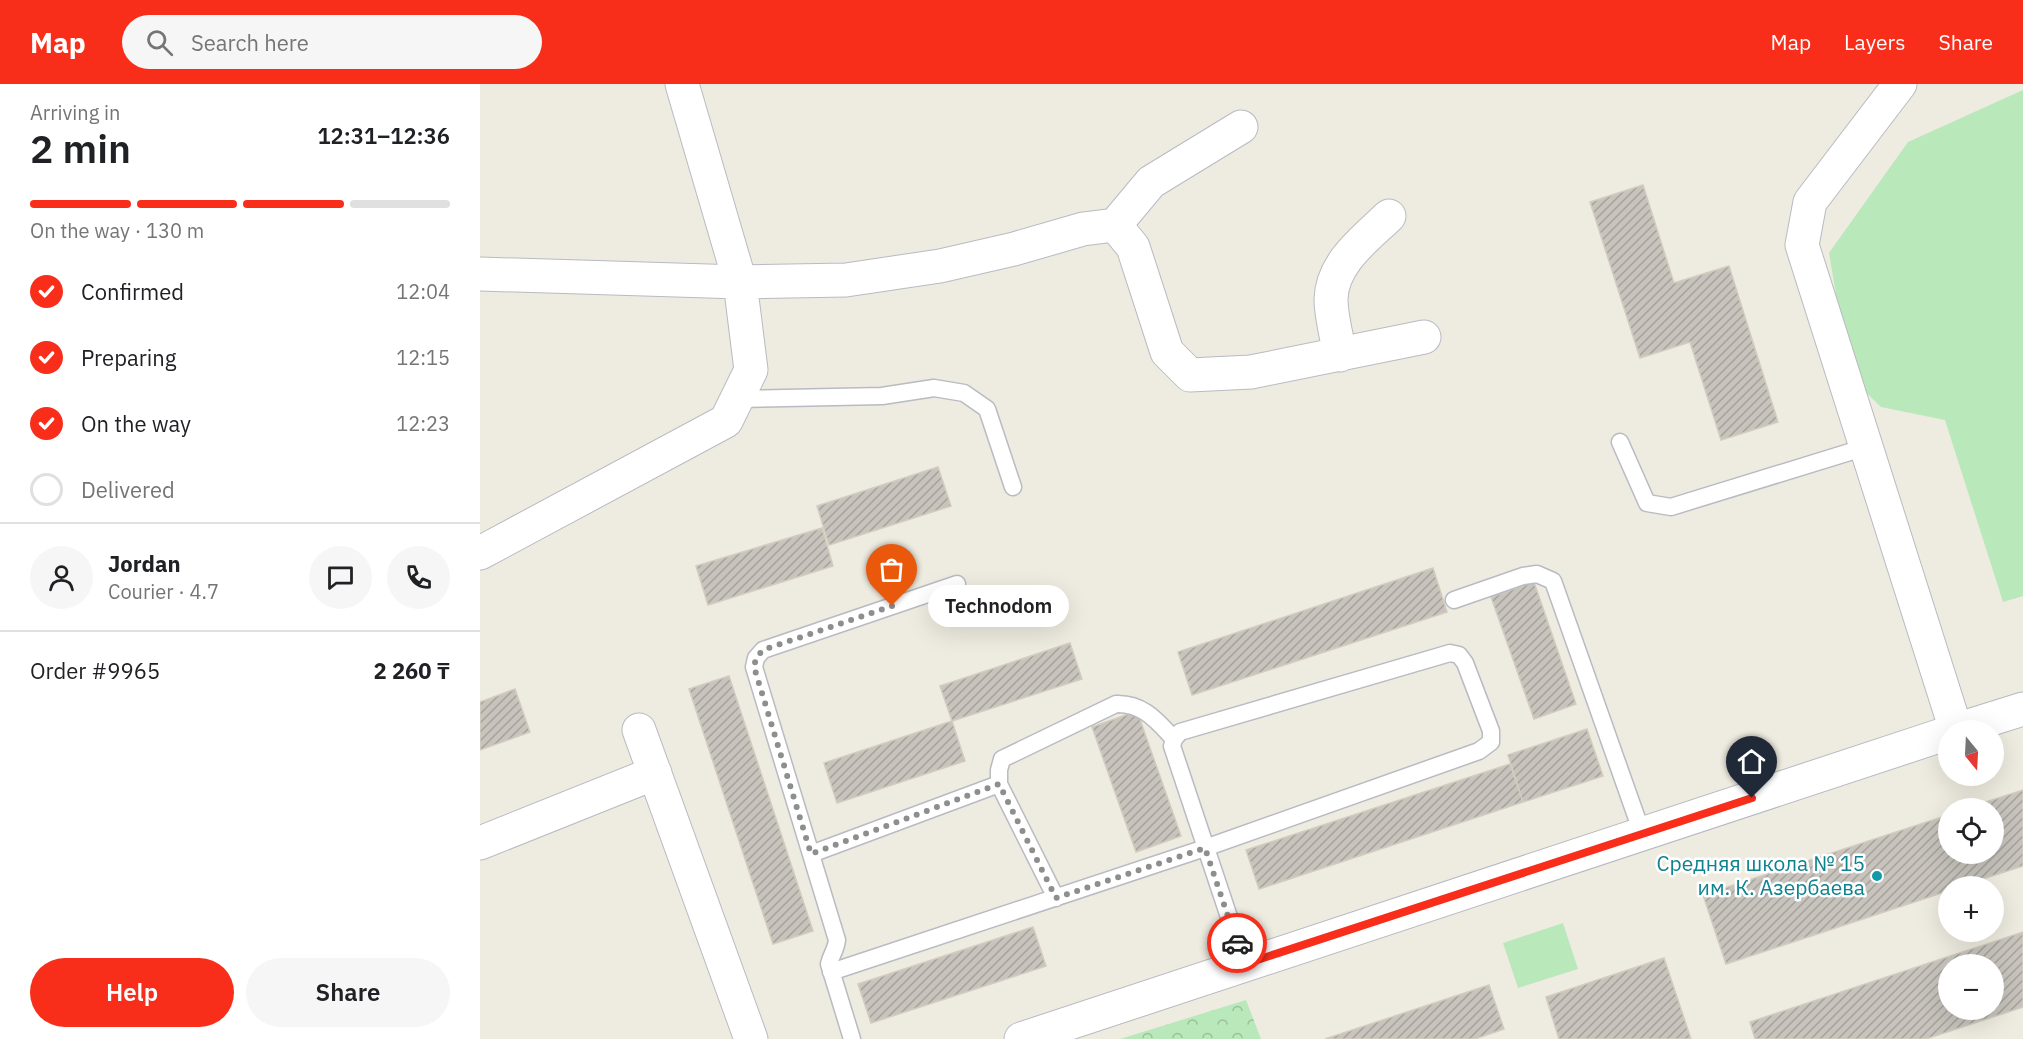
<!DOCTYPE html>
<html lang="en">
<head>
<meta charset="utf-8">
<style>
  body { margin:0; font-family:"IBM Plex Sans",sans-serif; background:#f6f6f6; color:#202124; height:100vh; display:flex; flex-direction:column; font-size:22px; white-space:nowrap }
  * { box-sizing:border-box; margin:0 }
  p { font-size:20px; color:#757577 }
  .icon { flex:none; width:33px; height:33px; fill:none; stroke:currentColor; stroke-width:2; stroke-linecap:round; stroke-linejoin:round }
  .map { position:relative; flex:1; overflow:hidden }
  .side { display:flex; flex-direction:column; background:#fff; width:480px }
  .side>* { flex:none }
  .needle { width:39px; rotate:162deg }
  .fabs { position:absolute; left:1458px; top:636px; display:grid; gap:12px }
  .fabs a { display:grid; place-items:center; width:66px; height:66px; border-radius:50%; background:#fff; box-shadow:0 6px 24px #0002; font-size:30px }
  .pin { position:absolute; display:grid; place-items:center; width:51px; height:51px; color:#fff; margin:-62px -26px; border-radius:50% 50% 50% 0; rotate:-45deg; box-shadow:0 0 6px #0007 }
  .pin .icon { rotate:45deg }
  .courier { position:absolute; display:grid; place-items:center; width:60px; height:60px; margin:-30px; border:4px solid #f82e1b; border-radius:50%; background:#fff; color:#222; box-shadow:0 2px 8px #0007 }
  .bubble { position:absolute; height:42px; border-radius:21px; background:#fff; box-shadow:0 6px 24px #0002; font-size:20px; font-weight:600; line-height:42px; text-align:center }
  .summary em { font-style:normal; font-weight:600 }
  .summary div { display:flex; flex-direction:column-reverse }
  .summary { display:flex; align-items:center; justify-content:space-between; height:102px; padding:0 30px }
  h1 { font-size:39px; font-weight:600; line-height:45px }
  .bar { display:grid; grid-template-columns:repeat(4,1fr); gap:9px 6px; align-content:center; height:72px; padding:0 30px }
  .bar i { height:8px; border-radius:4px; background:#e0e0e0 }
  .bar .active { background:#f82e1b }
  .bar p { grid-column:span 4 }
  .line { display:flex; align-items:center; gap:15px; padding:0 30px; border-top:2px solid #e0e0e0 }
  .line div { flex:1 }
  .round { display:grid; place-items:center; flex:none; width:63px; height:63px; border-radius:32px; background:#f6f6f6 }
  ol { padding:0 30px; list-style:none }
  li { display:flex; align-items:center; gap:18px; height:66px }
  li p { margin-inline-start:auto }
  li .icon { padding:6px; border-radius:50%; background:#f82e1b; color:#fff; stroke-width:4 }
  li:last-child { color:#757577 }
  li i { width:33px; height:33px; border:3px solid #e0e0e0; border-radius:50% }
  .action { display:flex; gap:12px; margin-top:auto; padding:12px 30px }
  .action a { flex:1; height:69px; border-radius:36px; background:#f82e1b; color:#fff; font-size:24px; font-weight:600; line-height:69px; text-align:center }
  .action a+a { background:#f6f6f6; color:#202124 }
  header { display:flex; align-items:center; gap:36px; box-sizing:border-box; height:84px; padding:0 30px; background:#f82e1b; color:#fff }
  header strong { font-size:28px }
  nav { display:flex; gap:33px; margin-inline-start:auto; font-size:21px }
  .search { width:420px; height:54px; background:#f6f6f6; display:flex; align-items:center; gap:15px; box-sizing:border-box; padding:0 21px; border-radius:33px; color:#757577; font-size:22px }
  main { display:flex; flex:1; min-height:0 }
  .map>svg:first-child { display:block }
  .forest { fill:url(#forest-crowns) }
  .green { fill:#b9e8ba }
  .building { fill:url(#building-hatch); stroke:#d3ccbe; stroke-width:1.5; fill-rule:evenodd }
  .lines { fill:none; stroke-linecap:round; stroke-linejoin:round }
  .lane-casing { stroke:#b8bbc1; stroke-width:19 }
  .street-casing { stroke:#b8bbc1; stroke-width:35 }
  .secondary-casing { stroke:#b6bac0; stroke-width:35 }
  .lane { stroke:#fff; stroke-width:16 }
  .street { stroke:#fff; stroke-width:33 }
  .secondary { stroke:#fff; stroke-width:33 }
  .done { stroke:#8d8f8f; stroke-width:6; stroke-dasharray:0 10.8 }
  .route { stroke:#f82e1b; stroke-width:8 }
  .culture-dot { fill:#0f9aa8; stroke:#fff; stroke-width:2 }
  .labels { text-anchor:middle; stroke-width:5; stroke-linejoin:round; paint-order:stroke }
  .culture-label { font-size:21px; fill:#0d838f; stroke:#fff; text-anchor:end }
</style>
</head>
<body>
<header>
<strong>Map</strong>
<div class="search"><svg class="icon" aria-label="search" viewBox="0 0 24 24"><circle cx="10" cy="10" r="6"/><path d="M15 15l6 6"/></svg>Search here</div>
<nav><a>Map</a><a>Layers</a><a>Share</a></nav>
</header>
<main>
<section class="side">
<div class="summary"><div><h1>2 min</h1><p>Arriving in</p></div><em>12:31–12:36</em></div>
<div class="bar"><i class="active"></i><i class="active"></i><i class="active"></i><i></i><p>On the way · 130 m</p></div>
<ol>
<li><svg class="icon" aria-label="check" viewBox="0 0 24 24"><path d="M5 12l5 5 9-10"/></svg>Confirmed<p>12:04</p></li>
<li><svg class="icon" aria-label="check" viewBox="0 0 24 24"><path d="M5 12l5 5 9-10"/></svg>Preparing<p>12:15</p></li>
<li><svg class="icon" aria-label="check" viewBox="0 0 24 24"><path d="M5 12l5 5 9-10"/></svg>On the way<p>12:23</p></li>
<li><i></i>Delivered</li>
</ol>
<div class="line" style="height:108px"><a class="round"><svg class="icon" aria-label="person" viewBox="0 0 24 24"><circle cx="12" cy="8" r="4"/><path d="M4 21q1-7 8-7t8 7"/></svg></a><div><b>Jordan</b><p>Courier · 4.7</p></div><a class="round"><svg class="icon" aria-label="chat" viewBox="0 0 24 24"><path d="M4 5h16v11H9l-5 4z"/></svg></a><a class="round"><svg class="icon" aria-label="phone" viewBox="0 0 24 24"><path d="M5 4h4l2 5-3 2q2 4 5 5l2-3 5 2v4C11 20 4 13 5 4z"/></svg></a></div>
<div class="line" style="height:78px"><div>Order #9965</div><b>2 260 ₸</b></div>
<div class="action"><a>Help</a><a>Share</a></div>
</section>
<div class="map">
<svg width="1543" height="955" viewBox="0 0 1543 955">
  <defs>
    <pattern id="forest-crowns" width="20" height="18" patternUnits="userSpaceOnUse" patternTransform="scale(1.5)"><rect width="20" height="18" fill="#b9e8ba"/><path d="M2 6a3 3 0 1 1 6 0M12 15a3 3 0 1 1 6 0" fill="none" stroke="#99bf9b"/></pattern>
    <pattern id="building-hatch" width="6" height="6" patternUnits="userSpaceOnUse" patternTransform="scale(1.5)"><rect width="6" height="6" fill="#c8c4bd"/><path d="M-1 1l2-2M0 6l6-6M5 7l2-2" fill="none" stroke="#a5a29d"/></pattern>
  </defs>
  <rect width="100%" height="100%" fill="#eeebe0"/>
  <path class="forest" d="M766,916L781,955H640Z"/>
  <path class="green" d="M1543,6V512L1523,518L1465,336L1401,323L1370,293L1349,169L1428,58Z
    M1083,839L1098,885L1038,904L1023,859Z"/>
  <path class="building" d="M1163,101L1194,199L1249,182L1298,338L1241,356L1210,258L1160,274L1110,118Z
    M458,383L471,422L349,461L337,422Z
    M342,444L353,482L228,521L216,482Z
    M953,484L967,528L712,611L698,568Z
    M1054,498L1096,620L1054,635L1011,513Z
    M590,559L602,595L472,637L460,602Z
    M249,592L333,847L293,860L209,605Z
    M35,605L50,648L0,666V618Z
    M657,627L701,752L656,768L612,643Z
    M472,637L485,677L357,719L344,679Z
    M1107,645L1123,692L1043,718L1028,671Z
    M1030,680L1043,718L779,805L766,766Z
    M1543,706V782L1481,802H1468V807L1246,880L1223,811L1468,731V770H1514V724H1487Z
    M553,843L566,882L391,939L378,900Z
    M1543,848V923L1446,955H1275L1270,938ZM1468,880H1514V926H1468Z
    M1184,874L1211,955H1079L1066,913Z
    M1009,901L1024,945L995,955H845Z"/>
  <g class="lines">
    <defs>
      <path id="lane" d="M257,315L402,312L454,304L484,309L507,325L533,403
        M1140,358L1167,419L1191,423L1386,363
        M974,516L1043,492L1057,490L1073,497L1162,749
        M331,770L519,700
        M576,814L519,700V686L522,675L636,620C663,619 677,637 694,655
        M351,888L725,764L999,667L1011,658V647L985,579L979,571L970,569L700,648L694,655L692,662L765,881
        M372,955L349,880C351,871 356,866 357,856L274,583L276,574L283,566L477,500"/>
      <path id="street" d="M1420,0L1330,118L1322,161L1476,646
        M635,141L671,98L761,43
        M0,190L260,198L366,196L460,182L534,165L603,145L635,141L653,163L687,268L710,291L771,288L944,253
        M860,271C857,253 851,233 851,215C852,179 885,155 909,132
        M0,469L246,337L271,286L260,198L202,0
        M159,646L271,955
        M0,759L175,689"/>
      <path id="secondary" d="M1476,646L1543,625
        M541,955L1468,649"/>
    </defs>
    <use href="#lane" class="lane-casing"/>
    <use href="#street" class="street-casing"/>
    <use href="#secondary" class="secondary-casing"/>
    <use href="#lane" class="lane"/>
    <use href="#street" class="street"/>
    <use href="#secondary" class="secondary"/>
  </g>
  <g class="lines">
    <path class="done" d="M412,522L283,566L276,574L274,583L331,770L519,700L576,814L725,764L757,859"/>
    <path class="route" d="M757,859L765,880L1272,714"/>
  </g>
  <circle class="culture-dot" cx="1397" cy="792" r="6"/>
  <g class="labels">
    <g class="culture-label">
      <text x="1385" y="787">Средняя школа № 15<tspan x="1385" dy="24">им. К. Азербаева</tspan></text>
    </g>
  </g>
</svg>
<div class="fabs">
<a><svg class="needle" viewBox="-14 -14 28 28"><path d="M0-13l5 13h-10z" fill="#e53935"/><path d="M0 13l5-13h-10z" fill="#757577"/></svg></a>
<a><svg class="icon" aria-label="locate" viewBox="0 0 24 24"><circle cx="12" cy="12" r="6"/><path d="M12 2v4M12 18v4M2 12h4M18 12h4"/></svg></a>
<a>+</a>
<a>−</a>
</div>
<div class="pin" style="left:412px;top:522px;background:#ea580c"><svg class="icon" aria-label="bag" viewBox="0 0 24 24"><path d="M5 8h14l-1 12H6zM9 8a3 3 0 0 1 6 0"/></svg></div>
<div class="pin" style="left:1272px;top:714px;background:#1f2937"><svg class="icon" aria-label="home" viewBox="0 0 24 24"><path d="M3 11l9-7 9 7M6 9v11h12V9"/></svg></div>
<div class="courier" style="left:757px;top:859px"><svg class="icon" aria-label="car" viewBox="0 0 24 24"><path d="M5 17H2v-5l4-1 3-4h7l3 4 3 1v5h-3M9 17h6M6 11h13"/><circle cx="7" cy="17" r="2"/><circle cx="17" cy="17" r="2"/></svg></div>
<div class="bubble" style="left:448px;top:501px;width:141px">Technodom</div>
</div>
</main>
</body>
</html>
